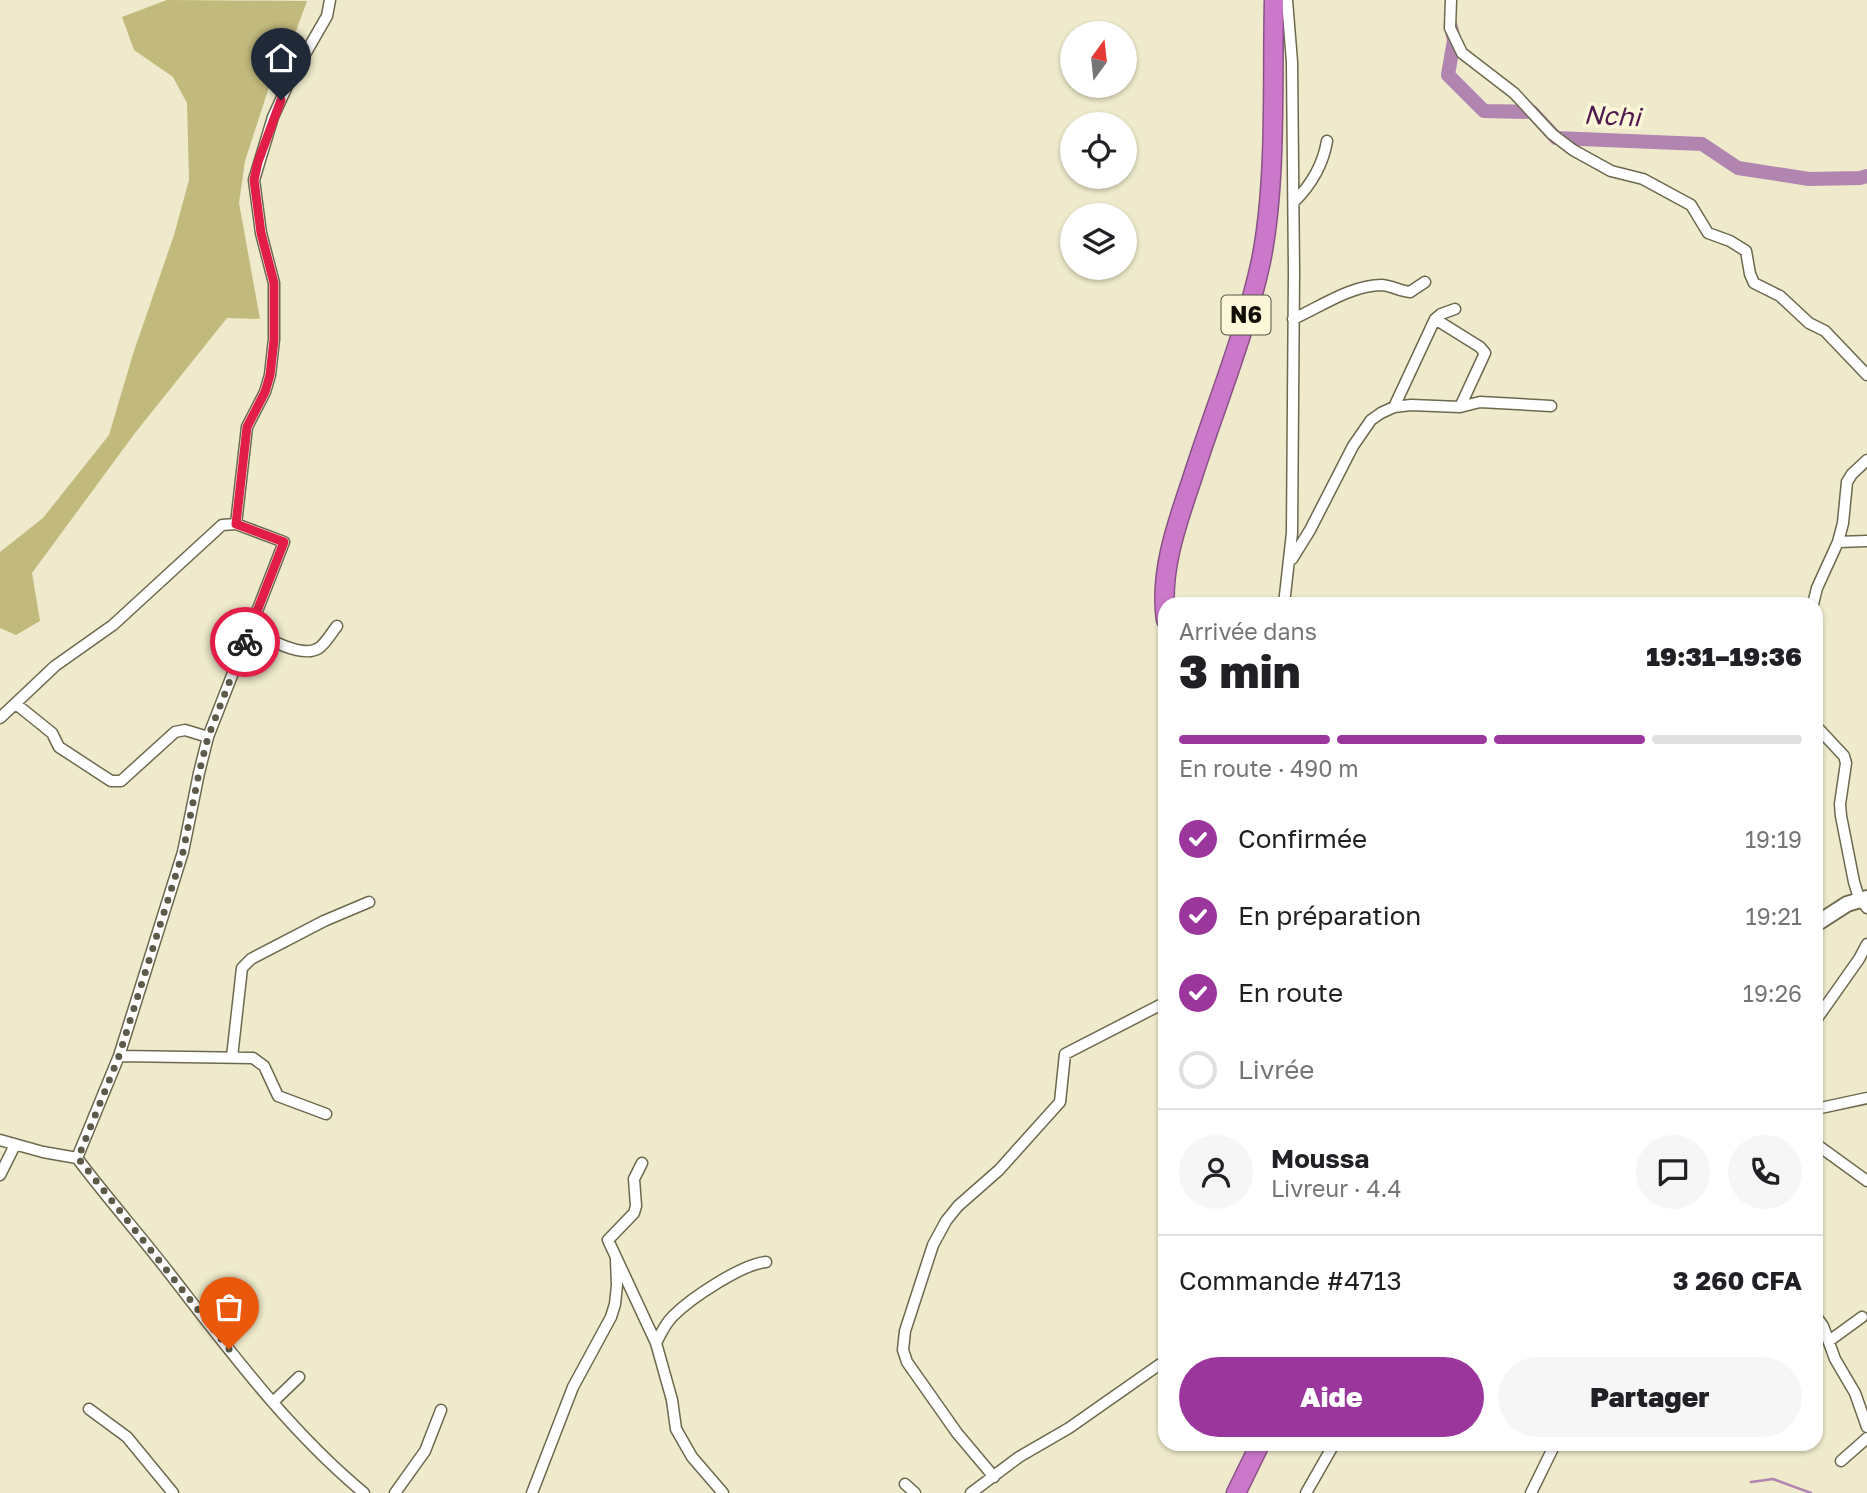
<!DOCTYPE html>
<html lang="fr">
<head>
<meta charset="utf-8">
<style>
  body { margin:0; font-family:"Golos Text",sans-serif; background:#f6f6f6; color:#202124; height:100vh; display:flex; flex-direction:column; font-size:26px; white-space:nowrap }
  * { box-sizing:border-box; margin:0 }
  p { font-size:23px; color:#757577 }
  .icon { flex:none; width:38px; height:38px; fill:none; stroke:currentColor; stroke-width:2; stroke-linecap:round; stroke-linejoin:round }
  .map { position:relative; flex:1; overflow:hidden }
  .drawer { position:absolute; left:1158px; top:597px; width:665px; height:854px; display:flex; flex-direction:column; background:#fff; border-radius:21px; box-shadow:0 2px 5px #0004 }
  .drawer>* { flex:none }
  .needle { width:46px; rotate:15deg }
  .fabs { position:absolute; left:1060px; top:21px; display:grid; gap:14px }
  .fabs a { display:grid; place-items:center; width:77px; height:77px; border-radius:50%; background:#fff; box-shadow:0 2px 5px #0004; font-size:35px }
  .pin { position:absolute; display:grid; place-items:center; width:60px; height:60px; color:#fff; margin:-72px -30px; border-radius:50% 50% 50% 0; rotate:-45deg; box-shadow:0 0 7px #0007 }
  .pin .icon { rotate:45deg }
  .courier { position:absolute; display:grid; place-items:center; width:70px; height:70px; margin:-35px; border:5px solid #e11d48; border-radius:50%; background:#fff; color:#222; box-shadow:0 2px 9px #0007 }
  .summary em { font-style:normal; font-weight:800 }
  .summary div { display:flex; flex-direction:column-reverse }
  .summary { display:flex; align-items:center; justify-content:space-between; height:119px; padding:0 21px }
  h1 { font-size:46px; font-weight:800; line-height:52px }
  .bar { display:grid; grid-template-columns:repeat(4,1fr); gap:10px 7px; align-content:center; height:84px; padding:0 21px }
  .bar i { height:9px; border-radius:5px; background:#e0e0e0 }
  .bar .active { background:#9b369c }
  .bar p { grid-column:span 4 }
  .line { display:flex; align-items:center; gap:18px; padding:0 21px; border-top:2px solid #e0e0e0 }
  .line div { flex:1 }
  .round { display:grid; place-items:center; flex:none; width:74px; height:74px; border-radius:37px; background:#f6f6f6 }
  ol { padding:0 21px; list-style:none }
  li { display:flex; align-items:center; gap:21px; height:77px }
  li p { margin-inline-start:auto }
  li .icon { padding:7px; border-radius:50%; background:#9b369c; color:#fff; stroke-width:4 }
  li:last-child { color:#757577 }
  li i { width:38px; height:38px; border:4px solid #e0e0e0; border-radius:50% }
  .button { display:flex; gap:14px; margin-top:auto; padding:14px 21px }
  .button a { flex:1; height:80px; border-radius:42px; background:#9b369c; color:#fff; font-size:28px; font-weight:800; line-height:80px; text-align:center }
  .button a+a { background:#f6f6f6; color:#202124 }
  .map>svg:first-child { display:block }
  .forest { fill:#c2b97d }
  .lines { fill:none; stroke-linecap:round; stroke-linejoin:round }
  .stream { stroke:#b185af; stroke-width:2.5 }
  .river { stroke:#b185af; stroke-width:14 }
  .street-casing { stroke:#6d694e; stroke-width:13 }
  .secondary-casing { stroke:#6d694e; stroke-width:18 }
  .highway-casing { stroke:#895285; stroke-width:21 }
  .street { stroke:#fff; stroke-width:10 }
  .secondary { stroke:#fff; stroke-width:14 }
  .highway { stroke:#cb77ca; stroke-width:18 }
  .done { stroke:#5d5a4a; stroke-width:7; stroke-dasharray:0 12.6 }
  .route { stroke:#e11d48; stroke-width:9 }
  .labels { text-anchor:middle; stroke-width:7; stroke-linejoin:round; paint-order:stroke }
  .shield { fill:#fbf7d8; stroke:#565344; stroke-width:2 }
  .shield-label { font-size:23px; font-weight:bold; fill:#0f0d04 }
  .water-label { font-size:26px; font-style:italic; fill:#501a50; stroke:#fbf7d8 }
</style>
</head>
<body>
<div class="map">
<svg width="1867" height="1493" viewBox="0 0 1867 1493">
  <rect width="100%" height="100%" fill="#eeeacb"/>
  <path class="forest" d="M167,0L307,1L284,64L269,87L245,161L239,203L260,319L227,318L135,433L32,573L40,621L16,635L0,628V552L43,518L109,435L133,354L174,235L189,180L187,103L173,77L134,50L122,17Z"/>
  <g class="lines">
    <path class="stream" d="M1751,1482L1773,1479L1811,1493"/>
    <path class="river" d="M1451,27L1454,40L1448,75L1484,111L1532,112L1556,138L1702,144L1738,168L1809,179L1860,178L1867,176"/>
    <defs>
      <path id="street" d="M330,0L327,16L289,82L273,117L254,180L261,233L274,283V339L270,375L265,392L247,427L236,524L284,542L208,737L199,773L183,852L119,1056L77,1158C107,1198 140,1235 170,1274C230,1351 289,1431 364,1493
        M1451,0L1450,28L1462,53L1514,93L1552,134L1573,150L1611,171L1643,179L1691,205L1708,233L1730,241L1746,251L1750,274L1754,283L1780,296L1809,323L1825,331L1867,375
        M1294,202C1311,185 1323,165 1327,141
        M1293,319C1320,307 1351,285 1382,285C1392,286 1400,291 1410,292L1425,282
        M1435,319L1480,347L1485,353L1460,407
        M1394,407L1435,319L1441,314L1455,309
        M1838,542L1867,541
        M1292,559L1310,530L1353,446L1371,420L1381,413L1394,407L1411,405L1460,407L1480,402L1551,406
        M1284,604L1292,533L1294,272L1292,62L1287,0
        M1813,604L1817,588L1838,542L1843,523L1847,482L1852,474L1867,460
        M251,628C265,638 302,659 319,648C326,643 332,632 337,626
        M16,704L52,733L59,747L111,781H121L175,732L185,730L208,737
        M0,718L55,666L113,625L222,525L236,524
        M1816,726L1844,756L1846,763L1840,804L1841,816L1854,882L1859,898L1867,908
        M1816,1020L1859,959L1867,944
        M119,1056L253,1058L264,1066L278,1096L326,1114
        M232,1057L242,968L251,959L324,921L369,902
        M1816,1109L1867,1098
        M0,1140L43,1152L77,1158
        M1816,1144L1867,1181
        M642,1163L634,1179L636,1206L634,1213L608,1240L656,1343L672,1400L676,1429L692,1457L723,1493
        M0,1175L15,1145
        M1816,1316L1823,1326L1835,1359L1855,1393L1867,1427
        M1829,1341L1862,1317
        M656,1343C661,1333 665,1324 673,1316C691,1298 742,1264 766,1262
        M274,1401L299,1377
        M89,1409L127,1437L173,1493
        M1841,1461L1867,1438
        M994,1477L957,1433L907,1362L903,1350L905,1331L933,1245L946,1221L958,1206L999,1170L1060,1102L1065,1054L1166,1002
        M905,1484L915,1493
        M395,1493L425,1451L441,1410
        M532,1493L573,1387L611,1317L615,1304L617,1285L616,1260
        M971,1493L1019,1457L1069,1428L1166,1360
        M1306,1493L1334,1444
        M1531,1493L1555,1444"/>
      <path id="secondary" d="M1816,924L1847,904L1867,898"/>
      <path id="highway" d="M1166,620C1159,573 1177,523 1192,479C1215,407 1245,335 1261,261C1277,181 1272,82 1274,0
        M1236,1493L1260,1444"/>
    </defs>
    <use href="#street" class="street-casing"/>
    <use href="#secondary" class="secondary-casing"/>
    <use href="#highway" class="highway-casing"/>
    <use href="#street" class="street"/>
    <use href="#secondary" class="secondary"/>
    <use href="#highway" class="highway"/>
  </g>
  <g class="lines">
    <path class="done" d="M229,1349L78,1158L119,1056L183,852L199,773L208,737L245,642"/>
    <path class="route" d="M245,642L284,542L236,524L247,427L265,392L270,375L274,340V283L261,233L254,180L258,162L281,100"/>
  </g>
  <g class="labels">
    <rect class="shield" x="1221.5" y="295.5" width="49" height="39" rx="5"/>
    <g class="shield-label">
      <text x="1246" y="323">N6</text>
    </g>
    <g class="water-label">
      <text transform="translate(1612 116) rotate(3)" y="9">Nchi</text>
    </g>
  </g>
</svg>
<div class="fabs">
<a><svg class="needle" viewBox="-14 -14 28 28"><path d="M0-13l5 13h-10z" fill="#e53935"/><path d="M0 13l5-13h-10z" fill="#757577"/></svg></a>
<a><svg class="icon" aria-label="locate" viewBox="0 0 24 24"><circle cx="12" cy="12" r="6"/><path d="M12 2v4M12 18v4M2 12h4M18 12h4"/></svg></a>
<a><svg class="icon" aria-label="layers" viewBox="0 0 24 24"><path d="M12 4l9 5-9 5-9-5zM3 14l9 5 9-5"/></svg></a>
</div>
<div class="pin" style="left:229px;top:1349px;background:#ea580c"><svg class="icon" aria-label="bag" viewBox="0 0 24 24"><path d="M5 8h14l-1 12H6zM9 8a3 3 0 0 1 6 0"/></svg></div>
<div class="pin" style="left:281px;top:100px;background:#1f2937"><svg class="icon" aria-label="home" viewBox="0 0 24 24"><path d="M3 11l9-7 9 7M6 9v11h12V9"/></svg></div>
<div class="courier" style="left:245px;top:642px"><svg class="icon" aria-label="bike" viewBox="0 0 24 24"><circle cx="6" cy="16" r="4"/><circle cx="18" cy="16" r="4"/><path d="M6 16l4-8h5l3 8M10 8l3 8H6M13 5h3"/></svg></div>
<section class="drawer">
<div class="summary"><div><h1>3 min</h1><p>Arrivée dans</p></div><em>19:31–19:36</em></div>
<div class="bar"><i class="active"></i><i class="active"></i><i class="active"></i><i></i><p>En route · 490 m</p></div>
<ol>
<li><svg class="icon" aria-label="check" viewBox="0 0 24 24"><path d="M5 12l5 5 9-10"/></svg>Confirmée<p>19:19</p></li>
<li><svg class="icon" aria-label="check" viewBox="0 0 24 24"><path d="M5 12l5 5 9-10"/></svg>En préparation<p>19:21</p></li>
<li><svg class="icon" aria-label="check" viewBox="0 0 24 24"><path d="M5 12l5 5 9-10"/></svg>En route<p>19:26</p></li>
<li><i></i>Livrée</li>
</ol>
<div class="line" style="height:126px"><a class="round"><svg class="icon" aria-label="person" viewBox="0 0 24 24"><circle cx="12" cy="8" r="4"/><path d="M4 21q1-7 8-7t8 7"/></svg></a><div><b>Moussa</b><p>Livreur · 4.4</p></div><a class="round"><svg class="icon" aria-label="chat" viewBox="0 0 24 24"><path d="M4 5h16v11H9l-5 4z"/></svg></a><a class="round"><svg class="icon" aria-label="phone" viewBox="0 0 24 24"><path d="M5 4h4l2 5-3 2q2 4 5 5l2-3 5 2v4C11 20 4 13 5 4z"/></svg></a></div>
<div class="line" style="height:91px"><div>Commande #4713</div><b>3 260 CFA</b></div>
<div class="button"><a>Aide</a><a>Partager</a></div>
</section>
</div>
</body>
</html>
